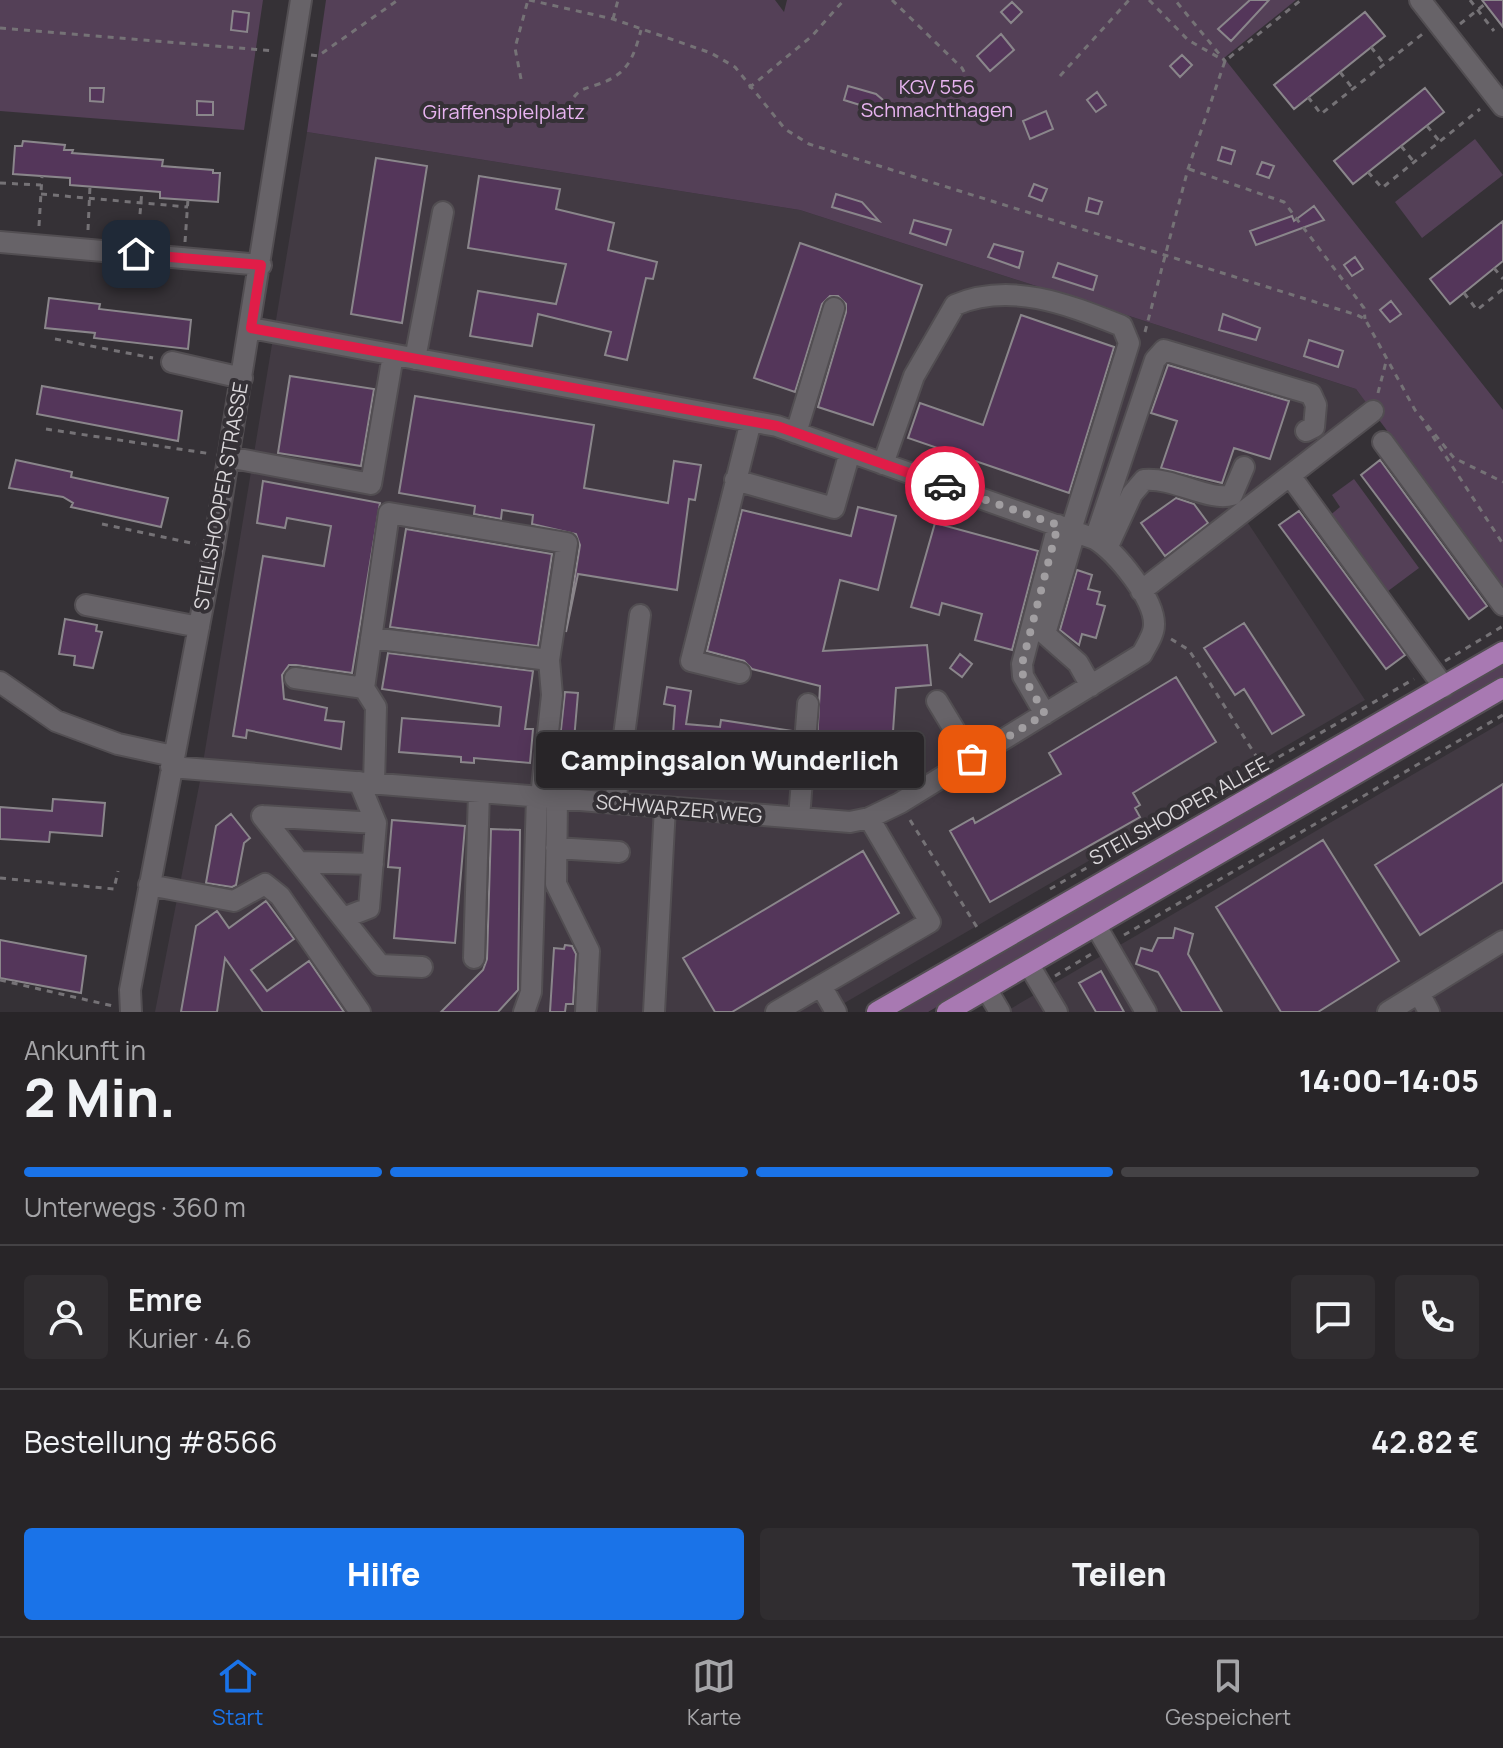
<!DOCTYPE html>
<html lang="de">
<head>
<meta charset="utf-8">
<style>
  body { margin:0; font-family:Manrope,sans-serif; background:#302d30; color:#f1f3f6; height:100vh; display:flex; flex-direction:column; font-size:30px; white-space:nowrap }
  * { box-sizing:border-box; margin:0 }
  p { font-size:26px; color:#a5a5a8 }
  .icon { flex:none; width:44px; height:44px; fill:none; stroke:currentColor; stroke-width:2; stroke-linecap:round; stroke-linejoin:round }
  .map { position:relative; height:1012px; overflow:hidden }
  .drawer { display:flex; flex-direction:column; background:#282528; flex:1 }
  .drawer>* { flex:none }
  .pin { position:absolute; display:grid; place-items:center; width:68px; height:68px; color:#fff; margin:-34px; border-radius:16px; box-shadow:0 4px 12px #0006 }
  .courier { position:absolute; display:grid; place-items:center; width:80px; height:80px; margin:-40px; border:6px solid #e11d48; border-radius:50%; background:#fff; color:#222; box-shadow:0 2px 10px #0007 }
  .bubble { position:absolute; height:56px; border-radius:8px; background:#282528; box-shadow:0 4px 20px #0003,0 0 0 2px #444245; font-size:26px; font-weight:800; line-height:56px; text-align:center }
  .head em { font-style:normal; font-weight:800 }
  .head div { display:flex; flex-direction:column-reverse }
  .head { display:flex; align-items:center; justify-content:space-between; height:136px; padding:0 24px }
  h1 { font-size:52px; font-weight:800; line-height:60px }
  .bar { display:grid; grid-template-columns:repeat(4,1fr); gap:12px 8px; align-content:center; height:96px; padding:0 24px }
  .bar i { height:10px; border-radius:6px; background:#444245 }
  .bar .current { background:#1a73e8 }
  .bar p { grid-column:span 4 }
  .line { display:flex; align-items:center; gap:20px; padding:0 24px; border-top:2px solid #444245 }
  .line div { flex:1 }
  .round { display:grid; place-items:center; flex:none; width:84px; height:84px; border-radius:8px; background:#302d30 }
  .button { display:flex; gap:16px; margin-top:auto; padding:16px 24px }
  .button a { flex:1; height:92px; border-radius:8px; background:#1a73e8; color:#fff; font-size:32px; font-weight:800; line-height:92px; text-align:center }
  .button a+a { background:#302d30; color:#f1f3f6 }
  .menu { display:flex; justify-content:space-around; align-items:center; height:112px; border-top:2px solid #444245; background:#282528; font-size:22px; color:#a5a5a8 }
  .menu a { display:grid; justify-items:center; gap:4px }
  .menu .current { color:#1a73e8 }
  .map>svg:first-child { display:block }
  .built { fill:#423a43 }
  .green { fill:#544057 }
  .building { fill:#54365a; stroke:#8a868b; stroke-width:2 }
  .lines { fill:none; stroke-linecap:round; stroke-linejoin:round }
  .minor-casing { stroke:#524e52; stroke-width:24 }
  .major-casing { stroke:#524e52; stroke-width:24 }
  .path { stroke:#757276; stroke-width:3; stroke-dasharray:6 6; stroke-linecap:butt }
  .minor { stroke:#676368; stroke-width:20 }
  .major { stroke:#a879b2; stroke-width:20 }
  .done { stroke:#a19ea1; stroke-width:8; stroke-dasharray:0 14.4 }
  .route { stroke:#e11d48; stroke-width:10 }
  .labels { text-anchor:middle; stroke-width:8; stroke-linejoin:round; paint-order:stroke }
  .park-label { font-size:20px; fill:#e8b4f1; stroke:#353136 }
  .street-label { font-size:20px; fill:#dbd8db; stroke:#353136 }
</style>
</head>
<body>
<div class="map">
<svg width="1503" height="1012" viewBox="0 0 1503 1012">
  <rect width="100%" height="100%" fill="#353136"/>
  <path class="built" d="M307,132L800,210L1356,389L1373,411L1242,514L1365,700L829,1012H155L200,781Z
    M1503,722V1012H1005Z"/>
  <path class="green" d="M0,0H263L244,130L0,111Z
    M326,0H775L784,12L787,0H1296L1224,58L1503,410V586L1356,389L800,210L307,132Z
    M1475,139L1503,175L1422,238L1395,202Z
    M1354,479L1419,568L1384,594L1328,517L1340,507L1332,495Z
    M1503,663V677L928,1012H896Z"/>
  <path class="building" d="M1250,0H1269L1231,41L1218,29Z
    M1482,0H1503V27Z
    M1012,2L1022,12L1011,23L1001,12Z
    M233,11L249,13L247,32L231,30Z
    M1365,12L1385,36L1294,109L1274,85Z
    M1001,34L1014,50L990,71L977,56Z
    M1182,55L1192,65L1180,77L1170,66Z
    M848,86L876,94L905,119L844,100Z
    M90,88H104L103,102L90,101Z
    M1425,88L1444,112L1353,184L1334,161Z
    M1097,92L1106,105L1096,112L1087,100Z
    M197,101L213,102V115H197Z
    M1046,111L1053,129L1030,139L1023,121Z
    M23,141L65,145L64,150H73L72,153L163,160L162,166L213,170V173H220L218,202L160,198V192L70,185V178L13,174L15,146H22Z
    M1222,147L1235,151L1231,164L1218,160Z
    M376,158L427,166L402,323L351,314Z
    M1262,162L1274,166L1269,178L1257,174Z
    M479,176L560,189L556,209L614,223L608,250L657,262L653,279L646,278L627,360L605,355L611,332L538,314L532,346L470,336L478,291L556,304L566,264L468,248Z
    M1034,184L1047,189L1042,201L1029,196Z
    M836,194L862,202L879,221L832,207Z
    M1089,198L1102,202L1098,214L1086,211Z
    M1314,206L1324,220L1256,245L1250,231L1292,216L1294,221Z
    M914,220L951,230L946,245L910,233Z
    M1503,221V261L1450,304L1430,279Z
    M800,243L922,285L873,425L818,407L846,312V304L838,296H830L822,304L795,392L754,378Z
    M994,244L1023,252L1019,268L988,257Z
    M1355,257L1363,269L1352,276L1344,265Z
    M1058,263L1097,276L1093,290L1053,277Z
    M49,298L100,304L99,309L191,320L188,349L94,338L95,333L45,328Z
    M1391,301L1401,314L1390,322L1380,310Z
    M1223,314L1260,328L1256,340L1219,330Z
    M1021,315L1114,347L1069,493L908,438L920,403L983,425Z
    M1309,340L1343,351L1338,367L1304,356Z
    M1168,365L1289,401L1270,459L1234,448L1222,483L1161,468L1177,421L1151,413Z
    M290,376L374,389L361,466L278,453Z
    M42,386L182,411L178,441L37,414Z
    M415,396L594,425L584,488L668,503L674,461L701,465L695,500L689,499L677,590L578,574L566,632L580,545L576,534L532,524L533,515L502,510L501,519L474,514L475,506L399,493Z
    M16,460L72,472L71,477L168,498L161,527L71,507L73,503L63,497L9,488Z
    M1380,460L1487,606L1469,619L1361,475Z
    M263,481L380,503L352,673L296,665H289L282,675L284,699L327,708L325,720L344,722L341,749L247,730L246,738L233,736L263,556L324,566L331,526L287,518L285,528L257,523Z
    M1176,498L1194,504L1208,523L1165,556L1141,523Z
    M858,507L896,516L878,590L840,580L823,651L927,645L931,685L896,688L890,775L851,772L850,787L815,783L820,686L752,669L744,661L707,651L742,510L851,536Z
    M1299,511L1405,655L1386,669L1279,525Z
    M935,523L1038,551L1012,650L975,640L982,614L942,603L939,615L911,607Z
    M406,529L552,554L538,646L390,627Z
    M1077,570L1092,575L1088,589L1100,592L1097,604L1105,606L1096,638L1082,634L1079,645L1060,630Z
    M65,619L97,625L96,631L102,632L93,668L74,665L75,656L59,654Z
    M1244,623L1304,715L1272,734L1244,689L1235,695L1204,648Z
    M388,653L533,671L525,729H533L530,763L474,758V763L461,762V757L399,752L402,718L499,726L501,707L382,689Z
    M960,654L972,664L962,677L950,668Z
    M1176,677L1216,742L1133,793L1140,805L1135,808L1140,817L990,902L950,831L973,818L975,823L1061,774L1049,753Z
    M667,687L691,691L686,724L720,727L721,720L793,731L787,783L670,776L675,706L664,704Z
    M565,692L578,693L574,740L560,739Z
    M1503,784V882L1420,935L1375,865Z
    M53,799L105,803L102,836L50,832L49,842L0,839V807L52,811Z
    M231,814L250,838L244,843L236,885L232,887L206,883L216,826Z
    M392,820L465,826L455,943L394,938L400,868L388,867Z
    M491,829L520,830L518,990L498,1012H441L483,970L487,959Z
    M1323,840L1399,961L1318,1012H1281L1216,907Z
    M863,851L899,913L732,1012H715L683,958Z
    M266,901L294,939L251,970L267,991L309,961L344,1012H263L225,958L217,1012H181L196,926L217,911L229,928Z
    M1175,928L1193,934L1188,954L1222,1012H1182L1158,972L1136,964L1141,948L1152,951L1158,938H1173Z
    M0,940L86,956L81,993L0,978Z
    M565,945L572,946L576,954L573,1004H566L565,1012H550L554,948L564,949Z
    M1101,971L1124,1012H1096L1079,983Z"/>
  <g class="lines">
    <defs>
      <path id="minor" d="M1420,0L1503,106
        M0,242L261,265
        M415,359L443,212
        M172,362L242,378
        M796,433L834,308
        M1383,442L1503,605
        M228,457L371,484L393,355
        M883,464L914,376L955,305C1011,281 1069,305 1122,326L1129,343L1071,530
        M1291,477L1444,687
        M735,480L834,508L850,452
        M1075,532L1045,634L1078,663L1091,686
        M1095,539L1155,360L1164,350L1311,394L1316,405L1314,427L1306,431
        M1108,546L1132,494L1144,480C1174,477 1209,502 1232,495L1244,467
        M1141,591L1373,411
        M86,605L199,627
        M371,638L549,660L567,543L389,513L364,688L376,707L374,784
        M740,673L691,661L751,421
        M295,678L364,688
        M0,682L56,721L118,744L173,756
        M937,701L972,759
        M1045,714L1023,676L1022,664L1058,525
        M171,767L850,822L869,818L900,803L1142,654C1146,646 1154,635 1154,625C1155,599 1116,552 1095,539L777,426L251,328
        M541,797L552,695L549,660
        M557,799L556,884L589,951L586,1012
        M615,803L640,615
        M262,816L380,965L422,967
        M262,816L376,823
        M799,818L808,704
        M556,848L619,852
        M299,862L373,864
        M149,885L234,901L265,884L280,896L360,1012
        M343,918L369,908L376,823L359,782
        M1096,926L1146,1012
        M474,958L479,792
        M1029,965L1057,1012
        M821,986L836,1012
        M987,990L1000,1012
        M1419,993L1429,1012
        M131,1012L130,990L214,547L301,0
        M524,1012L531,992L537,797
        M654,1012L665,807
        M776,1012L930,922L869,818
        M1388,1012L1503,941"/>
      <path id="major" d="M877,1012L1503,652
        M947,1012L1503,688"/>
    </defs>
    <use href="#minor" class="minor-casing"/>
    <use href="#major" class="major-casing"/>
    <path class="path" d="M529,0L613,19L711,53L735,67L785,129L809,144L1357,315L1365,319L1415,410L1454,458L1503,482
      M892,0L962,68L977,96
      M1149,0L1188,40L1225,61L1175,0
      M1470,0L1494,31
      M613,19L618,0
      M1460,24L1485,4
      M0,28L275,51
      M1371,47L1384,64
      M311,55L318,56L398,0
      M1340,72L1353,89
      M1060,76L1129,0
      M521,79L515,48L528,0
      M749,88L812,36L844,0
      M574,97C580,89 587,88 596,85C627,75 633,60 641,30
      M1308,97L1321,114L1425,32
      M1427,126L1440,142
      M1401,146L1414,162
      M1189,169L1284,202L1364,308L1365,319
      M1368,172L1382,188L1480,109
      M0,183L41,185
      M41,194L188,207
      M39,226L42,176
      M88,230L90,186
      M138,238L142,190
      M185,242L188,199
      M1494,268L1503,279
      M1464,293L1477,310L1503,289
      M1145,332L1188,169L1225,61L1301,0
      M55,339L153,358
      M1378,393L1387,358
      M1426,426L1503,544
      M46,429L212,454
      M102,524L196,544
      M1171,639L1189,650L1263,767
      M1445,661L1503,626
      M910,820L980,932
      M0,878L114,889L118,871
      M1050,889L1414,679
      M1124,935L1503,715
      M1055,976L1093,953
      M0,980L113,1006"/>
    <use href="#minor" class="minor"/>
    <use href="#major" class="major"/>
  </g>
  <g class="lines">
    <path class="done" d="M945,486L1058,525L1022,664L1023,676L1045,714L972,759"/>
    <path class="route" d="M136,254L261,265L251,328L777,426L945,486"/>
  </g>
  <g class="labels">
    <g class="park-label">
      <text x="937" y="94">KGV 556<tspan x="937" dy="23">Schmachthagen</tspan></text>
      <text x="504" y="119">Giraffenspielplatz</text>
    </g>
    <g class="street-label">
      <text transform="translate(221 496) rotate(-80)" y="7">STEILSHOOPER STRASSE</text>
      <text transform="translate(679 809) rotate(5)" y="7">SCHWARZER WEG</text>
      <text transform="translate(1179 811) rotate(-29)" y="7">STEILSHOOPER ALLEE</text>
    </g>
  </g>
</svg>
<div class="pin" style="left:972px;top:759px;background:#ea580c"><svg class="icon" aria-label="bag" viewBox="0 0 24 24"><path d="M5 8h14l-1 12H6zM9 8a3 3 0 0 1 6 0"/></svg></div>
<div class="pin" style="left:136px;top:254px;background:#1f2937"><svg class="icon" aria-label="home" viewBox="0 0 24 24"><path d="M3 11l9-7 9 7M6 9v11h12V9"/></svg></div>
<div class="courier" style="left:945px;top:486px"><svg class="icon" aria-label="car" viewBox="0 0 24 24"><path d="M5 17H2v-5l4-1 3-4h7l3 4 3 1v5h-3M9 17h6M6 11h13"/><circle cx="7" cy="17" r="2"/><circle cx="17" cy="17" r="2"/></svg></div>
<div class="bubble" style="left:536px;top:732px;width:388px">Campingsalon Wunderlich</div>
</div>
<section class="drawer">
<div class="head"><div><h1>2 Min.</h1><p>Ankunft in</p></div><em>14:00–14:05</em></div>
<div class="bar"><i class="current"></i><i class="current"></i><i class="current"></i><i></i><p>Unterwegs · 360 m</p></div>
<div class="line" style="height:144px"><a class="round"><svg class="icon" aria-label="person" viewBox="0 0 24 24"><circle cx="12" cy="8" r="4"/><path d="M4 21q1-7 8-7t8 7"/></svg></a><div><b>Emre</b><p>Kurier · 4.6</p></div><a class="round"><svg class="icon" aria-label="chat" viewBox="0 0 24 24"><path d="M4 5h16v11H9l-5 4z"/></svg></a><a class="round"><svg class="icon" aria-label="phone" viewBox="0 0 24 24"><path d="M5 4h4l2 5-3 2q2 4 5 5l2-3 5 2v4C11 20 4 13 5 4z"/></svg></a></div>
<div class="line" style="height:104px"><div>Bestellung #8566</div><b>42.82 €</b></div>
<div class="button"><a>Hilfe</a><a>Teilen</a></div>
</section>
<nav class="menu">
<a class="current"><svg class="icon" aria-label="home" viewBox="0 0 24 24"><path d="M3 11l9-7 9 7M6 9v11h12V9"/></svg>Start</a>
<a><svg class="icon" aria-label="map" viewBox="0 0 24 24"><path d="M3 6l6-2 6 2 6-2v14l-6 2-6-2-6 2zM9 4v14M15 6v14"/></svg>Karte</a>
<a><svg class="icon" aria-label="saved" viewBox="0 0 24 24"><path d="M7 4h10v16l-5-4-5 4z"/></svg>Gespeichert</a>
</nav>
</body>
</html>
